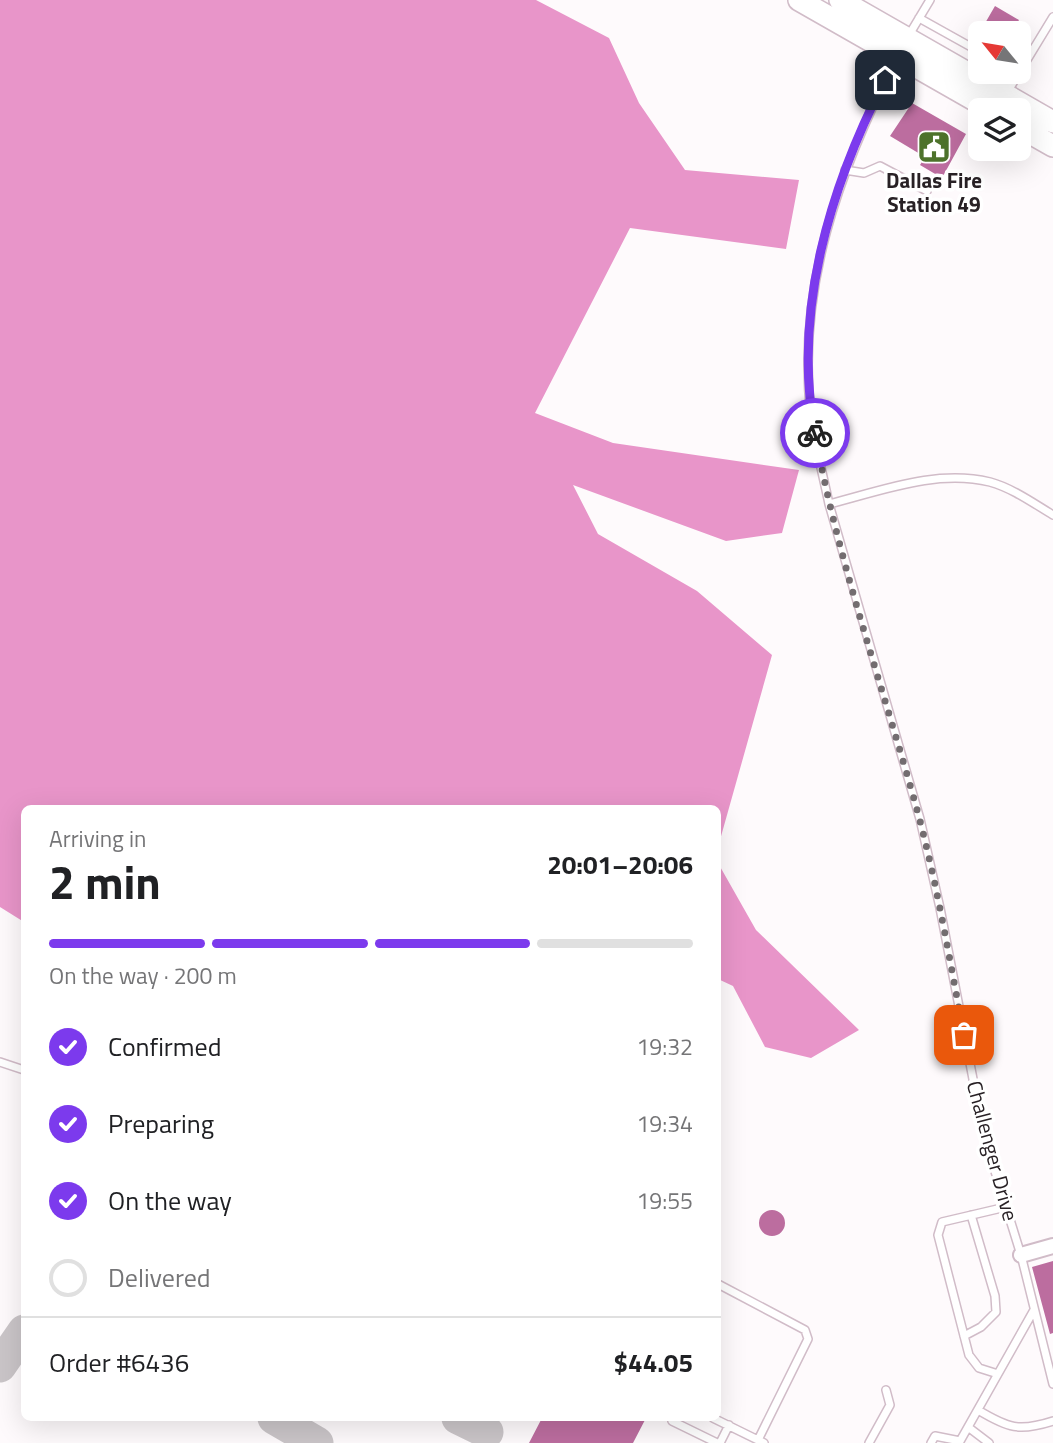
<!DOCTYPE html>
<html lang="en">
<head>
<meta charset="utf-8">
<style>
  body { margin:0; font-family:"Titillium Web",sans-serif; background:#f6f6f6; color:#202124; height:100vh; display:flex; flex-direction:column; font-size:26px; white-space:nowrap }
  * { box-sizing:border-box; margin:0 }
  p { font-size:23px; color:#757577 }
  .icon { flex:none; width:38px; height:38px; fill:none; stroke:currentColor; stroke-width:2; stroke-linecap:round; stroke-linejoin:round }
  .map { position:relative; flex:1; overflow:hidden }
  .side { position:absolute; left:21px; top:805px; width:700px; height:616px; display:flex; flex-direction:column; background:#fff; border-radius:10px; box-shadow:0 7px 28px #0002 }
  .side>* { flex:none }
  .needle { width:46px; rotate:300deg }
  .buttons { position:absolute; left:968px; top:21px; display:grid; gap:14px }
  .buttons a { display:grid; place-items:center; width:63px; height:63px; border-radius:10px; background:#fff; box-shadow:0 7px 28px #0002; font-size:35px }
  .pin { position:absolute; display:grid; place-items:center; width:60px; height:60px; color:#fff; margin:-30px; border-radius:14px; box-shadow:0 4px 10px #0006 }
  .courier { position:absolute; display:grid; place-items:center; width:70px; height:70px; margin:-35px; border:5px solid #7c3aed; border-radius:50%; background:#fff; color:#222; box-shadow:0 2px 9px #0007 }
  .summary em { font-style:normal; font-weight:700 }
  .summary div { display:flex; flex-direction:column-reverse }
  .summary { display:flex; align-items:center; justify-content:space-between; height:119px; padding:0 28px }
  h1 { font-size:46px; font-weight:700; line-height:52px }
  .bar { display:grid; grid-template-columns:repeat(4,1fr); gap:10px 7px; align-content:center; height:84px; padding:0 28px }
  .bar i { height:9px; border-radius:5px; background:#e0e0e0 }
  .bar .active { background:#7c3aed }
  .bar p { grid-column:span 4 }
  .line { display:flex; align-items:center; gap:18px; padding:0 28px; border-top:2px solid #e0e0e0 }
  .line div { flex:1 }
  ol { padding:0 28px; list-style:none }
  li { display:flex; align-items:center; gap:21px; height:77px }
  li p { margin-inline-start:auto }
  li .icon { padding:7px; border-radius:50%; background:#7c3aed; color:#fff; stroke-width:4 }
  li:last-child { color:#757577 }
  li i { width:38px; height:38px; border:4px solid #e0e0e0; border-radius:50% }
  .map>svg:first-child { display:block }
  .forest { fill:#e895c9 }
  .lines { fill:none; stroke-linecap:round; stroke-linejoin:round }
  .taxiway { stroke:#cac5c8; stroke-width:33 }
  .building { fill:#bc6d9f }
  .lane-casing { stroke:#d1bcc8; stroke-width:10 }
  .street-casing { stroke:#d1bcc8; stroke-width:18 }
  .secondary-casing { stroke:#d1bcc8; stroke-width:24 }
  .lane { stroke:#fff; stroke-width:7 }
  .street { stroke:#fff; stroke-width:14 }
  .secondary { stroke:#fff; stroke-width:21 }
  .done { stroke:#736d70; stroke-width:7; stroke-dasharray:0 12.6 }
  .route { stroke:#7c3aed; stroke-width:9 }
  .labels { text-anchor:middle; stroke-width:7; stroke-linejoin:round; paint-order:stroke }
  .poi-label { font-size:21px; font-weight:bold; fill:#282125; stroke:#fff }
  .street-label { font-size:21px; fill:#282125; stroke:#fff }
</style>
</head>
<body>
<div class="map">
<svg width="1053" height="1443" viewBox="0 0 1053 1443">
  <rect width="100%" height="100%" fill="#fefafc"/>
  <path class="forest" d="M0,0H536L609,38L639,103L685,170L799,180L786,249L630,228L535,413L613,443L799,470L782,533L726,541L573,485L598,534L697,591L772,655L718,847V808H24V922L0,907Z
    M718,863L756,930L859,1030L811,1058L765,1047L733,986L718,979Z"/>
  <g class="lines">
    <path class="taxiway" d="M0,1366L24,1331
      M274,1418L317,1443
      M458,1418L487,1432"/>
  </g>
  <path class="building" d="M995,6L1019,20L1011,33H998L984,25Z
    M912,103L966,134L942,178L920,165L925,157L890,136Z
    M759 1223a13 13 0 1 1 26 0a13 13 0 1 1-26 0Z
    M1053,1261V1333L1050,1334L1032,1267Z
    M542,1418H646L633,1443H529Z"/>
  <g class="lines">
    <defs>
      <path id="lane" d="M919,18L980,52
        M909,35L930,0
        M896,59C839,170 796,289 811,416C815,445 823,475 829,504C881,491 936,469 990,482C1012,488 1033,503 1053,515
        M1008,91L1053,17
        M845,170L864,173L880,166L927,191
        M829,504L920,819L940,908L984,1136L1021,1255L1053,1384
        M0,1062L24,1070
        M718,1284L805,1330L808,1339L758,1440
        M964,1336L981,1327L996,1312L995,1296L971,1215
        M998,1374L979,1368L969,1355L938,1235L942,1222L1006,1207
        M978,1410C1008,1428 1019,1432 1053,1421
        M713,1418L764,1443
        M672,1421L717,1443
        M968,1427L989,1443
        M720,1443L729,1425
        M869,1443L890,1405L886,1390
        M931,1443L935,1436L960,1441
        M959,1443L1034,1310"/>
      <path id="street" d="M1021,1255L1053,1246"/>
      <path id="secondary" d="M799,0L992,110
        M840,0L1053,122
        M1018,126L1053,146"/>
    </defs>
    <use href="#lane" class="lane-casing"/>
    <use href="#street" class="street-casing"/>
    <use href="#secondary" class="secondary-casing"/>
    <use href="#lane" class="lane"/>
    <use href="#street" class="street"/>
    <use href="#secondary" class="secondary"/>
  </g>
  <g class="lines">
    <path class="done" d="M815,433C838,563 884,689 919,817C938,889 950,962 964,1035"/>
    <path class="route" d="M815,433C792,312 830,187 885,80"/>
  </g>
  <defs>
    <symbol id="civic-square" viewBox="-11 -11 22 22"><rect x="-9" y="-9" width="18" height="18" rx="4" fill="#4d722b" stroke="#fff"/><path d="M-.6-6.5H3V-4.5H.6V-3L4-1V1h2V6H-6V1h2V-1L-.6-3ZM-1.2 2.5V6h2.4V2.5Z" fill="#fff"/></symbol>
  </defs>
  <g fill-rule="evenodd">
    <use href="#civic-square" x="915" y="128" width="38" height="38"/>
  </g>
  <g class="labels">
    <g class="poi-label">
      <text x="934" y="188">Dallas Fire<tspan x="934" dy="24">Station 49</tspan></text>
    </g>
    <g class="street-label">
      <text transform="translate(992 1151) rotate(75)" y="7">Challenger Drive</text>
    </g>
  </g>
</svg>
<div class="buttons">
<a><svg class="needle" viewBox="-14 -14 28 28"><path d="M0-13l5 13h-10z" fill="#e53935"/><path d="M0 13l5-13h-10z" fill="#757577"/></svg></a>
<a><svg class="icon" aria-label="layers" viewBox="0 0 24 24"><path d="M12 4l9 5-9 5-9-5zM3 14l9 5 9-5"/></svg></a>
</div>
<div class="pin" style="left:964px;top:1035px;background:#ea580c"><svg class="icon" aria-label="bag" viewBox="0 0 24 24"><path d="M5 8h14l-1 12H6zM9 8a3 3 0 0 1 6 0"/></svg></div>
<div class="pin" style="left:885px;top:80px;background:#1f2937"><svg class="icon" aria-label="home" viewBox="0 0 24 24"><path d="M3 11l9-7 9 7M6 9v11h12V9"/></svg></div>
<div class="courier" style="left:815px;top:433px"><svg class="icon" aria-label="bike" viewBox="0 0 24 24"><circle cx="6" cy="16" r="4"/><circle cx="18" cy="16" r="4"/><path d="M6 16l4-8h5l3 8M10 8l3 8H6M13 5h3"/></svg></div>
<section class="side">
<div class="summary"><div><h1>2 min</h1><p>Arriving in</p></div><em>20:01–20:06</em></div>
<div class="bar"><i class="active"></i><i class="active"></i><i class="active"></i><i></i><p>On the way · 200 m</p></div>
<ol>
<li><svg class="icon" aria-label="check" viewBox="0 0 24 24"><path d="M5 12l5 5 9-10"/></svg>Confirmed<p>19:32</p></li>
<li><svg class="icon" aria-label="check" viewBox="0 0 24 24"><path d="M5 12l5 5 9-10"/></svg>Preparing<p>19:34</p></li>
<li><svg class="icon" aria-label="check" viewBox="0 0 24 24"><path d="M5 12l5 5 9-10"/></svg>On the way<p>19:55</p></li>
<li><i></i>Delivered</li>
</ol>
<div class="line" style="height:91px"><div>Order #6436</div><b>$44.05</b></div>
</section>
</div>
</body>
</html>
